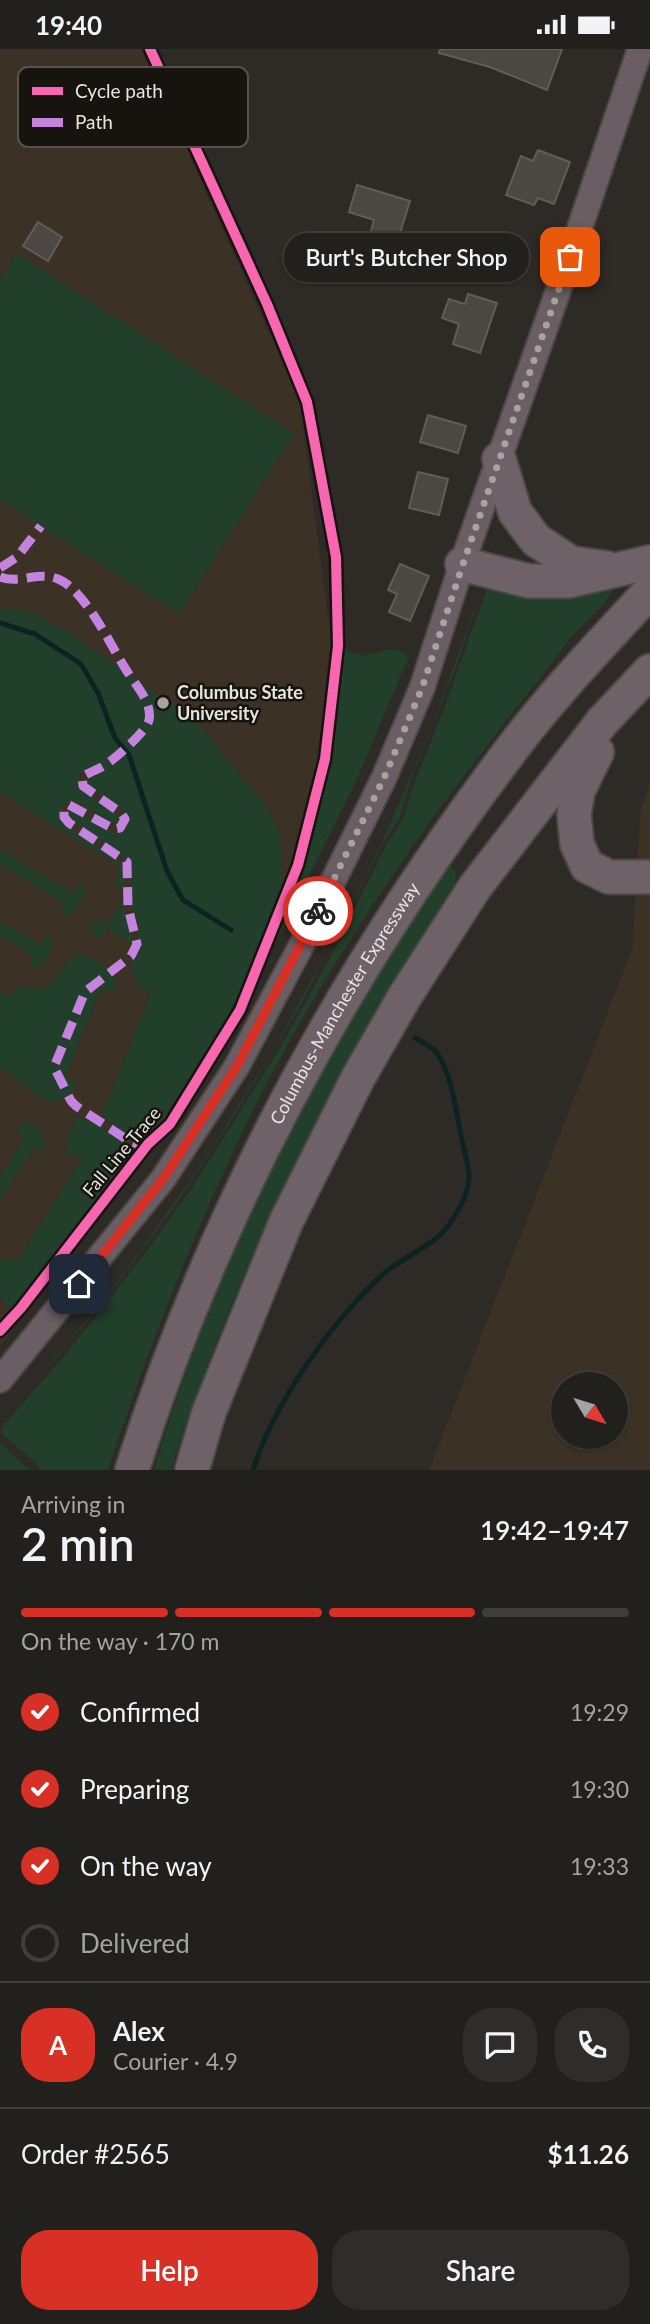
<!DOCTYPE html>
<html lang="en">
<head>
<meta charset="utf-8">
<style>
  body { margin:0; font-family:Lato,sans-serif; background:#2e2d29; color:#f1f3f6; height:100vh; display:flex; flex-direction:column; font-size:26px; white-space:nowrap }
  * { box-sizing:border-box; margin:0 }
  p { font-size:23px; color:#a2a3a3 }
  .icon { flex:none; width:38px; height:38px; fill:none; stroke:currentColor; stroke-width:2; stroke-linecap:round; stroke-linejoin:round }
  .map { position:relative; height:1421px; overflow:hidden }
  .panel { display:flex; flex-direction:column; background:#22201c; flex:1 }
  .panel>* { flex:none }
  .needle { width:46px; rotate:128deg }
  .buttons { position:absolute; left:551px; top:1323px; display:grid; gap:14px }
  .buttons a { display:grid; place-items:center; width:77px; height:77px; border-radius:50%; background:#22201c; box-shadow:0 2px 5px #0004,0 0 0 2px #3f3e3b; font-size:35px }
  .pin { position:absolute; display:grid; place-items:center; width:60px; height:60px; color:#fff; margin:-30px; border-radius:14px; box-shadow:0 4px 10px #0006 }
  .courier { position:absolute; display:grid; place-items:center; width:70px; height:70px; margin:-35px; border:5px solid #d93025; border-radius:50%; background:#fff; color:#222; box-shadow:0 2px 9px #0007 }
  .bubble { position:absolute; height:49px; border-radius:24px; background:#22201c; box-shadow:0 2px 5px #0004,0 0 0 2px #3f3e3b; font-size:23px; font-weight:600; line-height:49px; text-align:center }
  .summary em { font-style:normal; font-weight:600 }
  .summary div { display:flex; flex-direction:column-reverse }
  .summary { display:flex; align-items:center; justify-content:space-between; height:119px; padding:0 21px }
  h1 { font-size:46px; font-weight:600; line-height:52px }
  .bar { display:grid; grid-template-columns:repeat(4,1fr); gap:10px 7px; align-content:center; height:84px; padding:0 21px }
  .bar i { height:9px; border-radius:5px; background:#3f3e3b }
  .bar .on { background:#d93025 }
  .bar p { grid-column:span 4 }
  .line { display:flex; align-items:center; gap:18px; padding:0 21px; border-top:2px solid #3f3e3b }
  .line div { flex:1 }
  .round { display:grid; place-items:center; flex:none; width:74px; height:74px; border-radius:28px; background:#2e2d29 }
  ol { padding:0 21px; list-style:none }
  li { display:flex; align-items:center; gap:21px; height:77px }
  li p { margin-inline-start:auto }
  li .icon { padding:7px; border-radius:50%; background:#d93025; color:#fff; stroke-width:4 }
  li:last-child { color:#a2a3a3 }
  li i { width:38px; height:38px; border:4px solid #3f3e3b; border-radius:50% }
  .cta { display:flex; gap:14px; margin-top:auto; padding:14px 21px }
  .cta a { flex:1; height:80px; border-radius:28px; background:#d93025; color:#fff; font-size:28px; font-weight:600; line-height:80px; text-align:center }
  .cta a+a { background:#2e2d29; color:#f1f3f6 }
  .status { display:flex; justify-content:space-between; align-items:center; height:49px; padding:0 35px; background:#22201c; direction:ltr }
  .status svg { height:19px; fill:currentColor }
  .map>svg:first-child { display:block }
  .built { fill:#3b3125; fill-rule:evenodd }
  .green { fill:#223f2b }
  .lines { fill:none; stroke-linecap:round; stroke-linejoin:round }
  .stream { stroke:#0c2322; stroke-width:5 }
  .building { fill:#4b4844; stroke:#605c5a; stroke-width:2 }
  .secondary-casing { stroke:#4b4944; stroke-width:28 }
  .highway-casing { stroke:#4b4944; stroke-width:37 }
  .secondary { stroke:#6a5d64; stroke-width:24 }
  .highway { stroke:#6f6168; stroke-width:33 }
  .quiet { stroke:#c483df; stroke-width:9; stroke-dasharray:18 9; stroke-linecap:butt }
  .cycleway-casing { stroke:#171410; stroke-width:15 }
  .cycleway { stroke:#f766af; stroke-width:10 }
  .done { stroke:#a7a39e; stroke-width:7; stroke-dasharray:0 12.6 }
  .route { stroke:#d93025; stroke-width:9 }
  .poi-dot { fill:#a7a39e; stroke:#171410; stroke-width:2.5 }
  .labels { text-anchor:middle; stroke-width:5; stroke-linejoin:round; paint-order:stroke }
  .poi-label { font-size:18px; font-weight:bold; fill:#e8e4df; stroke:#171410; text-anchor:start }
  .street-label { font-size:18px; fill:#e8e4df; stroke:#171410 }
  .key { fill:#171410; stroke:#56524e; stroke-width:2 }
  .key-label { font-size:19px; fill:#e8e4df }
</style>
</head>
<body>
<div class="status"><b>19:40</b><svg viewBox="0 0 49 12"><path d="M0 12V9h3v3zM5 12V6h3v6zM10 12V3h3v9zM15 12V0h3v12zM26 1h20v11H26zM47 4h2v5h-2z"/></svg></div>
<div class="map">
<svg width="650" height="1421" viewBox="0 0 650 1421">
  <rect width="100%" height="100%" fill="#2e2b26"/>
  <path class="built" d="M0,0H142L300,353L332,600L319,708L294,814L236,946L164,1076L101,1164L0,1297Z
    M650,734V1421H429L632,901L641,758ZM564,1335H616V1388H564Z"/>
  <path class="green" d="M17,204L294,385L179,565L0,451V231Z
    M490,532L613,537L614,539C603,561 578,578 563,599C512,666 458,731 410,801C348,890 290,984 243,1082C190,1192 146,1306 108,1421H40L35,1413L2,1385L1,1379L67,1304L146,1203L193,1138L280,999L341,889L387,794L403,771L413,738L444,660Z
    M483,537L457,615L410,733L399,770L384,792L301,955L236,1064L176,1155L101,1256L0,1373L95,1261L139,1203L203,1113L274,999L331,896L383,791L431,680Z
    M0,559L28,562L68,583L196,672L267,759L280,786L282,829L285,830L237,957L164,1077L144,1093L127,1088L102,1066L151,944L139,938L130,915L142,897L132,859V814L73,773L67,763L74,760L116,784L127,779L130,768L123,760L85,734L86,728L104,724L98,717L82,723L76,732L82,742L119,766L121,774L117,776L112,774L76,753H67L59,763L66,777L121,813L123,817L124,840L114,834L121,818L0,743Z
    M343,597C368,623 388,584 408,609L357,730L265,915L300,821L318,758L336,667Z
    M0,800L72,844L79,834L83,836V849L72,865L62,868L60,863L65,855L0,815Z
    M449,815L456,823L455,837L451,846C361,978 287,1118 227,1267C207,1317 187,1369 171,1421H154C218,1205 324,1002 449,815Z
    M124,849V860L134,895L107,879L101,888L96,889L92,884L91,874L98,870L107,876Z
    M0,872L40,896L46,887L50,888C56,898 47,909 40,917L30,919V915L34,907L0,887Z
    M76,905C92,906 116,922 116,939L113,943L101,939L65,1028L76,1034L77,1038C60,1060 47,1053 28,1039C19,1032 9,1025 0,1018V943L9,948L16,938L37,940L49,936Z
    M79,1067L100,1076L118,1090L138,1100L18,1257L11,1262L0,1247V1212L3,1209L18,1211L82,1110L68,1107L66,1104L69,1086Z
    M30,1072C42,1081 46,1092 41,1106L35,1097L0,1151V1128L23,1091L18,1082L23,1074Z
    M0,1394L29,1421H0Z"/>
  <g class="lines">
    <path class="stream" d="M0,574L35,585L81,615L98,644L115,689L129,706L167,822L183,851L231,881
      M253,1421C274,1354 330,1275 381,1227C402,1207 431,1200 449,1176C458,1163 469,1144 469,1127C469,1118 465,1105 463,1096C456,1067 454,1029 437,1004C433,998 422,993 415,989"/>
  </g>
  <path class="building" d="M440,0H562L547,41L490,18L439,4Z
    M538,101L570,113L554,155L538,149L534,156L506,146L521,107L533,112Z
    M357,136L410,152L397,194L370,186L374,171L349,163Z
    M38,173L62,188L48,212L23,197Z
    M468,245L497,254L480,304L453,295L459,275L442,269L449,250L465,255Z
    M428,366L466,377L458,404L420,393Z
    M418,423L448,430L439,466L409,459Z
    M400,515L429,527L410,572L389,563L397,545L388,541Z"/>
  <g class="lines">
    <defs>
      <path id="secondary" d="M0,1331L163,1130L237,1017L300,899L384,729L422,639L462,515L570,208L640,0"/>
      <g id="highway">
        <path d="M499,410L515,463L536,491L571,514L607,519"/>
        <path d="M462,515L529,532H569L650,513"/>
        <path d="M597,703L578,742L574,765L577,795L587,817L609,828H650"/>
        <path id="s1" d="M132,1421C215,1160 346,919 511,701C553,645 603,593 650,542"/>
        <path d="M192,1421L209,1363L286,1173L358,1029L405,947L475,838L602,673L650,622"/>
      </g>
    </defs>
    <use href="#secondary" class="secondary-casing"/>
    <use href="#highway" class="highway-casing"/>
    <use href="#secondary" class="secondary"/>
    <use href="#highway" class="highway"/>
    <path class="quiet" d="M0,519L17,508L41,477
      M0,528C19,535 39,522 58,530C84,540 110,595 125,619C133,633 153,653 149,671C147,682 115,710 105,716C98,721 89,723 82,728L83,737L121,764L125,770L120,779L114,780L69,756L64,761V768L69,774L127,813L128,858L137,895L131,907L85,943L54,1018L71,1052L76,1057L129,1092L146,1098"/>
    <defs>
      <path id="cycleway" d="M0,1282L21,1259L148,1095L170,1075L240,961L298,816L325,710L338,597L336,508L307,353L267,255L150,0"/>
    </defs>
    <use href="#cycleway" class="cycleway-casing"/>
    <use href="#cycleway" class="cycleway"/>
  </g>
  <g class="lines">
    <path class="done" d="M318,862L384,729L422,639L463,515L570,208"/>
    <path class="route" d="M79,1235L163,1130L237,1017L318,862"/>
  </g>
  <circle class="poi-dot" cx="163" cy="654" r="7"/>
  <g class="labels">
    <g class="poi-label">
      <text x="177" y="650">Columbus State<tspan x="177" dy="21">University</tspan></text>
    </g>
    <g class="street-label">
      <text dy="6" stroke="none"><textPath href="#s1" startOffset="514">Columbus-Manchester Expressway</textPath></text>
      <text transform="translate(122 1103) rotate(-50)" y="6">Fall Line Trace</text>
    </g>
  </g>
  <rect x="18" y="18" width="230" height="80" rx="10" class="key"/>
  <rect x="32" y="38" width="31" height="8" fill="#f766af"/>
  <rect x="32" y="69" width="31" height="9" fill="#c483df"/>
  <g class="key-label">
    <text x="75" y="49">Cycle path</text>
    <text x="75" y="80">Path</text>
  </g>
</svg>
<div class="buttons">
<a><svg class="needle" viewBox="-14 -14 28 28"><path d="M0-13l5 13h-10z" fill="#e53935"/><path d="M0 13l5-13h-10z" fill="#a2a3a3"/></svg></a>
</div>
<div class="pin" style="left:570px;top:208px;background:#ea580c"><svg class="icon" aria-label="bag" viewBox="0 0 24 24"><path d="M5 8h14l-1 12H6zM9 8a3 3 0 0 1 6 0"/></svg></div>
<div class="pin" style="left:79px;top:1235px;background:#1f2937"><svg class="icon" aria-label="home" viewBox="0 0 24 24"><path d="M3 11l9-7 9 7M6 9v11h12V9"/></svg></div>
<div class="courier" style="left:318px;top:862px"><svg class="icon" aria-label="bike" viewBox="0 0 24 24"><circle cx="6" cy="16" r="4"/><circle cx="18" cy="16" r="4"/><path d="M6 16l4-8h5l3 8M10 8l3 8H6M13 5h3"/></svg></div>
<div class="bubble" style="left:284px;top:184px;width:245px">Burt's Butcher Shop</div>
</div>
<section class="panel">
<div class="summary"><div><h1>2 min</h1><p>Arriving in</p></div><em>19:42–19:47</em></div>
<div class="bar"><i class="on"></i><i class="on"></i><i class="on"></i><i></i><p>On the way · 170 m</p></div>
<ol>
<li><svg class="icon" aria-label="check" viewBox="0 0 24 24"><path d="M5 12l5 5 9-10"/></svg>Confirmed<p>19:29</p></li>
<li><svg class="icon" aria-label="check" viewBox="0 0 24 24"><path d="M5 12l5 5 9-10"/></svg>Preparing<p>19:30</p></li>
<li><svg class="icon" aria-label="check" viewBox="0 0 24 24"><path d="M5 12l5 5 9-10"/></svg>On the way<p>19:33</p></li>
<li><i></i>Delivered</li>
</ol>
<div class="line" style="height:126px"><b class="round" style="background:#d93025;color:#fff">A</b><div><b>Alex</b><p>Courier · 4.9</p></div><a class="round"><svg class="icon" aria-label="chat" viewBox="0 0 24 24"><path d="M4 5h16v11H9l-5 4z"/></svg></a><a class="round"><svg class="icon" aria-label="phone" viewBox="0 0 24 24"><path d="M5 4h4l2 5-3 2q2 4 5 5l2-3 5 2v4C11 20 4 13 5 4z"/></svg></a></div>
<div class="line" style="height:91px"><div>Order #2565</div><b>$11.26</b></div>
<div class="cta"><a>Help</a><a>Share</a></div>
</section>
</body>
</html>
